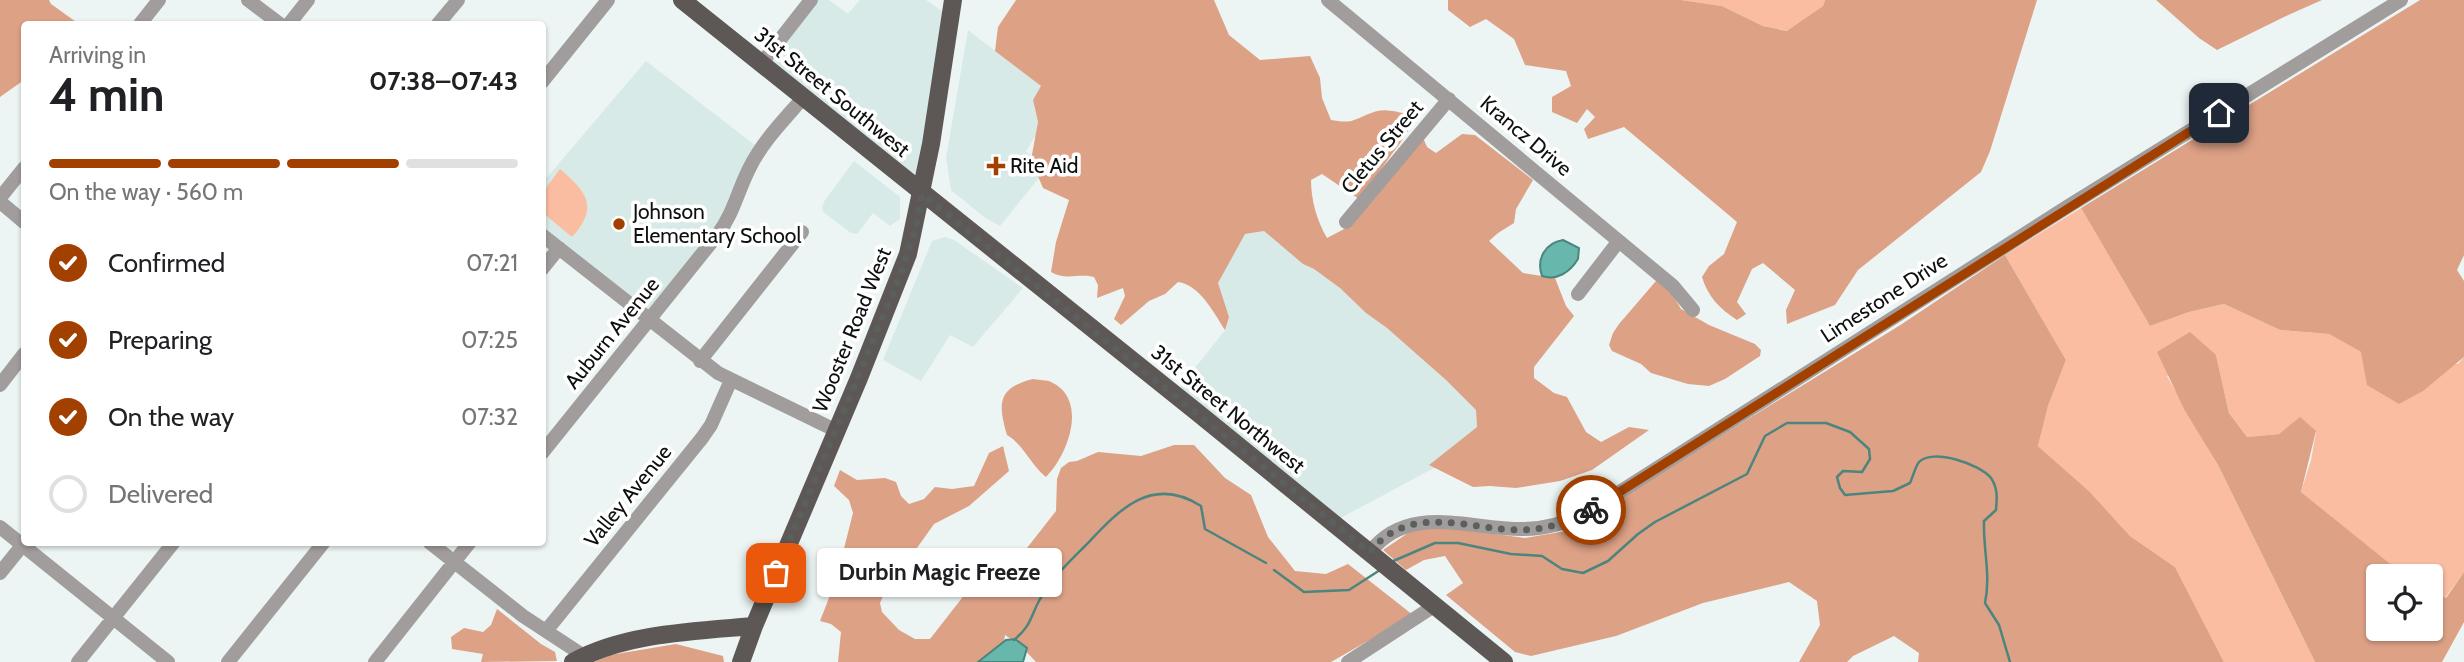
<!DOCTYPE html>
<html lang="en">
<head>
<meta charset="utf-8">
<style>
  body { margin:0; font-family:Cabin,sans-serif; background:#f6f6f6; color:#202124; height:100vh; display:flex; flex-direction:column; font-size:26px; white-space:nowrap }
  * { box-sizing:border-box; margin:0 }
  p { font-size:23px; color:#757577 }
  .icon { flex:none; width:38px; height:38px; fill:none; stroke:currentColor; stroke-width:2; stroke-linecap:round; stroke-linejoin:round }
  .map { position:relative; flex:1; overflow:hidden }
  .side { position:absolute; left:21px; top:21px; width:525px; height:525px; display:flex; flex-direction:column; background:#fff; border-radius:7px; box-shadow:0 2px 5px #0004 }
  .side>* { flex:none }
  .controls { position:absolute; left:2366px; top:564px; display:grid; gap:14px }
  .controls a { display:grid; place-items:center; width:77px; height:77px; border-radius:7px; background:#fff; box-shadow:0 2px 5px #0004; font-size:35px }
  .pin { position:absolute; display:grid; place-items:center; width:60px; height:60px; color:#fff; margin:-30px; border-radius:14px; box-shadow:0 4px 10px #0006 }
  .courier { position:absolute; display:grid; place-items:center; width:70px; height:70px; margin:-35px; border:5px solid #a24000; border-radius:50%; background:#fff; color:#222; box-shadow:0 2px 9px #0007 }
  .bubble { position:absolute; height:49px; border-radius:7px; background:#fff; box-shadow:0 2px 5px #0004; font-size:23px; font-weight:800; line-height:49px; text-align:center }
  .summary em { font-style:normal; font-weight:800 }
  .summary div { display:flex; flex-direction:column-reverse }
  .summary { display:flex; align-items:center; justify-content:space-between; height:119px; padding:0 28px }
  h1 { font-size:46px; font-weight:800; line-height:52px }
  .bar { display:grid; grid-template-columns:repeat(4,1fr); gap:10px 7px; align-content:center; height:84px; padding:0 28px }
  .bar i { height:9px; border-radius:5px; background:#e0e0e0 }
  .bar .on { background:#a24000 }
  .bar p { grid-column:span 4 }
  ol { padding:0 28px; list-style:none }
  li { display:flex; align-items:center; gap:21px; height:77px }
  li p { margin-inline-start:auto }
  li .icon { padding:7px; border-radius:50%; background:#a24000; color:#fff; stroke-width:4 }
  li:last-child { color:#757577 }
  li i { width:38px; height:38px; border:4px solid #e0e0e0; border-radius:50% }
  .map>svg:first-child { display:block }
  .built { fill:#d8eae7 }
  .green { fill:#fabda2 }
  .forest { fill:#dda186 }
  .water { fill:#67b7ad; stroke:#4c857e; stroke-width:2 }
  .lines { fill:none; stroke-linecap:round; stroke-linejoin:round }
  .stream { stroke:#4c857e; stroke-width:2.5 }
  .minor { stroke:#a09d9c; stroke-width:14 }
  .major { stroke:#5d5855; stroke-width:18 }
  .done { stroke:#5b605f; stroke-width:7; stroke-dasharray:0 12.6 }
  .route { stroke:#a24000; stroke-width:9 }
  .poi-dot { fill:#a24000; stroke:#fff; stroke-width:2.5 }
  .labels { text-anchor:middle; stroke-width:7; stroke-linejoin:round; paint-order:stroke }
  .street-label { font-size:21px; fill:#0d100f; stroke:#fff }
  .poi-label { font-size:21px; fill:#0d100f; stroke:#fff; text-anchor:start }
</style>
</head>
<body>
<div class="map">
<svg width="2464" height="662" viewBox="0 0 2464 662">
  <rect width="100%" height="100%" fill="#ecf5f3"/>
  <path class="built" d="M811,0H829L848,14L860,0H926L951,17L922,194L761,64Z
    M968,30L1041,86L1034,107L1038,122L1037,133L1026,151L1039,164L1043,173L1000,226L984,217L951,190L946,158Z
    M646,61L760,149L738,200L649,320L543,235V182Z
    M854,161L900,197V219L890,226L873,213L857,234L851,233L823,212L822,207L825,200Z
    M1264,231L1303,264L1314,269L1340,288L1366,313L1387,328L1446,380L1476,410L1477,427L1430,464L1436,467L1337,520L1175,393L1225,330L1223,300L1218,283L1235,249L1245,234Z
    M945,237L954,240L1023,288L973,347L950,335L921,381L883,360L932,241Z"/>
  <path class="green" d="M1681,0H1825L1823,6L1788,31L1763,26L1722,6Z
    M560,169C587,192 599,207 572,237L543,213V192Z
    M2081,208L2150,326L2189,312L2224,304L2280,330L2329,334L2361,352L2458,364L2464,357V572L2445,598L2431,590V576L2402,575L2301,492L2311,460L2316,432L2300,418L2279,434L2247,437L2229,413L2216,355L2167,376L2218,465L2315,662H2224L2175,567L2130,536L2090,492L2038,446L2048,406L2066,360L2005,255Z"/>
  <path class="forest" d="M0,0H49L51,4L79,24H24V80L0,97Z
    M1016,0H1214L1229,35L1260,60L1310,56L1320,78L1322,98L1331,120C1338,121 1348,123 1354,120C1377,111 1377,107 1403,113L1411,125C1405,138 1397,147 1389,158C1379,172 1372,186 1359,199L1322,174L1311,180C1311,200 1317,221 1327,238L1348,227L1421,133L1427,147L1436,153L1462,134L1475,135L1533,180L1516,209L1514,223L1498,233L1489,241L1523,273L1555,278L1566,306L1574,316L1534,367V378L1554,393L1567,397L1586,432L1601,442L1629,427L1649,430L1592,470L1560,481L1516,488L1490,486L1473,487L1429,465L1477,427L1476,410L1446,380L1387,328L1366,313L1340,288L1314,269L1303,264L1264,231L1245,234L1218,283L1229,317L1225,330C1214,313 1200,285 1178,282L1165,294L1149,301L1121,325L1114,319L1125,296L1123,288L1097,298L1098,285L1094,277C1078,273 1066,281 1051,272L1056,242L1069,200L1043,188L1031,160L1038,122L1033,100L1041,86L995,51L998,27Z
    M1448,0H1681L1722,6L1763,26L1787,31L1823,6L1825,0H2037L1990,151L1981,172L1858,270L1835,305L1787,324L1786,310L1795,290L1763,263L1752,269L1737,302L1746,314L1737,320C1720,309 1708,297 1702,277L1709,266L1724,254L1737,222L1624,127L1588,139L1584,129L1595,117L1587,109L1577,123L1552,112V97L1571,86L1566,71L1525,65L1514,39L1486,19L1470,27L1448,10Z
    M2156,0H2322L2284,17L2217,50L2199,38Z
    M2420,0H2464V255L2457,270L2464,281V357L2423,391L2399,404L2367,385L2361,352L2329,334L2280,330L2224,304L2189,312L2150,326L2081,208Z
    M2005,255L2066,360L2048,406L2038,446L2090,492L2130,536L2175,567L2224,662H1918L1919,653L1894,636L1853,656L1847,662H1799L1820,625L1817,601L1789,582L1703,603L1616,636L1531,656L1515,652L1446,595L1463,583L1445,556L1424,560L1406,570L1383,550L1414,529L1435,526L1525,538L1566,531L1902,324Z
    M1660,280L1671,292L1681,309L1709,325L1755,344L1761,350L1760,356L1725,379L1709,386L1688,384L1651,373L1641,364L1612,351L1609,345L1613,333L1619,324L1656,281Z
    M2190,332L2216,355L2229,413L2247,437L2279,434L2300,417L2316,431L2301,492L2405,576H2378V628H2431V590L2446,598L2464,572V622L2442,662H2315L2218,465L2184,409L2157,352Z
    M1033,379C1037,380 1045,380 1049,381C1090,398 1068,455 1046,477C1031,465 1023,444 1007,435C998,404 997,388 1033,379Z
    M1174,445H1194L1225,478L1251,495L1268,537L1295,571L1326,574L1348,564L1413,615L1331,662H1036L1020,645L1005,635L1003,649L992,662H838L841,632L831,624L820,621L836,580L853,513L849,500L834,486L840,470L857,480L885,478L896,482L901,496L909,504L924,499L935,487L952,489L974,486L989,453L1003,446L1009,471L969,506L934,524L917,548L892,575L880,603L882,612L899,630L915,639H930L976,580L998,571L1009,557L1016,562L1056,511L1057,479L1061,468L1069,462L1077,461L1098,452L1141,456Z
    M497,609L541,644L555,652L557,661L481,662L483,654L452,649L451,637L464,628L483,632L491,625Z
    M676,644L723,656L724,662H594L610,655Z"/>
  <path class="water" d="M1563,240L1579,248L1578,259C1570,272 1557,281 1542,276C1536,259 1545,243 1563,240Z
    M1015,639L1027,648L1023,662H978L1006,640Z"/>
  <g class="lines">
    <path class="stream" d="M1391,562L1435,543H1458L1511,554L1542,556L1562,569L1583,573L1608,561L1638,534L1655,522L1747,474L1765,436L1787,423H1826L1850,432L1869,449L1870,459L1862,472L1843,471L1837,477L1840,488L1845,495L1893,491L1910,483C1913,477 1915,467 1919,462C1932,448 1980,464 1991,478C1998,488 1997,499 1996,510L1984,521C1983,549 1991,575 1985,603L1999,625L2010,662
      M1274,570L1304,592L1349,590L1380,570
      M1014,640C1032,625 1030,617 1040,599C1054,576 1067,564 1086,545C1118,511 1151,474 1201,506L1205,529L1266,563"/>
    <path class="minor" d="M248,0L280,24
      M1328,0L1673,286L1693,310
      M140,24L159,0
      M289,24L308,0
      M438,24L458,0
      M761,64L811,0
      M542,82L608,0
      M0,198L24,168
      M0,202L24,222
      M1346,222L1449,99
      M542,235L718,373L837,431
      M542,269L559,248
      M1578,294L1618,242
      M700,361L802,232
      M0,385L24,354
      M542,453L718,234C734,212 737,193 749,169C762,142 783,121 803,98
      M0,527L168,662
      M429,542L523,616L584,656
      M1370,552C1409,502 1471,530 1523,529C1547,529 1569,522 1590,511L2067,207L2401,0
      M0,573L25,542
      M546,631L702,438L711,425L731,380
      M78,662L174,542
      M228,662L324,542
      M375,662L470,542
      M1348,662L1434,606"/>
    <path class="major" d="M682,0L1198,413L1504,662
      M573,662C624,633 697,631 754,626
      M741,662L754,626L859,378L908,254L931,144L953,0"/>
  </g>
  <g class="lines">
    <path class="done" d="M776,573L900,276L915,231L922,194L1370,552C1410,501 1471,531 1524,530C1548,529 1570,522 1591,510"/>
    <path class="route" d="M1591,510L2219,113"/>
  </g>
  <g class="poi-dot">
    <path d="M992.5 155.5h7v7h7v7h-7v7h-7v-7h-7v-7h7z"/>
    <circle cx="619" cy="224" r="7"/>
  </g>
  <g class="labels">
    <g class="street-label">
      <text transform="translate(832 92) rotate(39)" y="7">31st Street Southwest</text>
      <text transform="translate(1526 136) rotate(40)" y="7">Krancz Drive</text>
      <text transform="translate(1382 147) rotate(-50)" y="7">Cletus Street</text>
      <text transform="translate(1884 298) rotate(-33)" y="7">Limestone Drive</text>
      <text transform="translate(852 330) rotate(-68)" y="7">Wooster Road West</text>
      <text transform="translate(612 333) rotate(-51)" y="7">Auburn Avenue</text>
      <text transform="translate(1228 409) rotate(39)" y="7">31st Street Northwest</text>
      <text transform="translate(628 496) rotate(-51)" y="7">Valley Avenue</text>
    </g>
    <g class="poi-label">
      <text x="1010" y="173">Rite Aid</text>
      <text x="633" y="219">Johnson<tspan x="633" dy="24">Elementary School</tspan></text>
    </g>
  </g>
</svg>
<div class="controls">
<a><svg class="icon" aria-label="locate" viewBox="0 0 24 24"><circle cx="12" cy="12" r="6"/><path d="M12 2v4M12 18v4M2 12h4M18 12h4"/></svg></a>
</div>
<div class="pin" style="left:776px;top:573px;background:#ea580c"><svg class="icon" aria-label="bag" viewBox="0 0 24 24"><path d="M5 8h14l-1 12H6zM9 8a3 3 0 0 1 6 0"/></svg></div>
<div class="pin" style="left:2219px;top:113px;background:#1f2937"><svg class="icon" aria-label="home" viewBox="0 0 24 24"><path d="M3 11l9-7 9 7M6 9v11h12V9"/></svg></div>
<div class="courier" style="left:1591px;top:510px"><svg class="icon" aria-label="bike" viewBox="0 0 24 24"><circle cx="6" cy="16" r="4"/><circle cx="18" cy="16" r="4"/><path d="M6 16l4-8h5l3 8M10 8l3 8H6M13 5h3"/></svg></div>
<div class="bubble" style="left:817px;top:548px;width:245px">Durbin Magic Freeze</div>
<section class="side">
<div class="summary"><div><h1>4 min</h1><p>Arriving in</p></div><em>07:38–07:43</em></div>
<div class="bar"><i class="on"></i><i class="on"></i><i class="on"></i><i></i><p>On the way · 560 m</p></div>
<ol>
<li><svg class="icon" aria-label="check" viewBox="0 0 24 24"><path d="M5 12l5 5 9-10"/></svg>Confirmed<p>07:21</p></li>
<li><svg class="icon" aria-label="check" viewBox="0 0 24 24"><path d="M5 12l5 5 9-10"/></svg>Preparing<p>07:25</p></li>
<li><svg class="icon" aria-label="check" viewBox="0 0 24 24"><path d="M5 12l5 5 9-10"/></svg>On the way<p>07:32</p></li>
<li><i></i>Delivered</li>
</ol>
</section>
</div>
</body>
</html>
